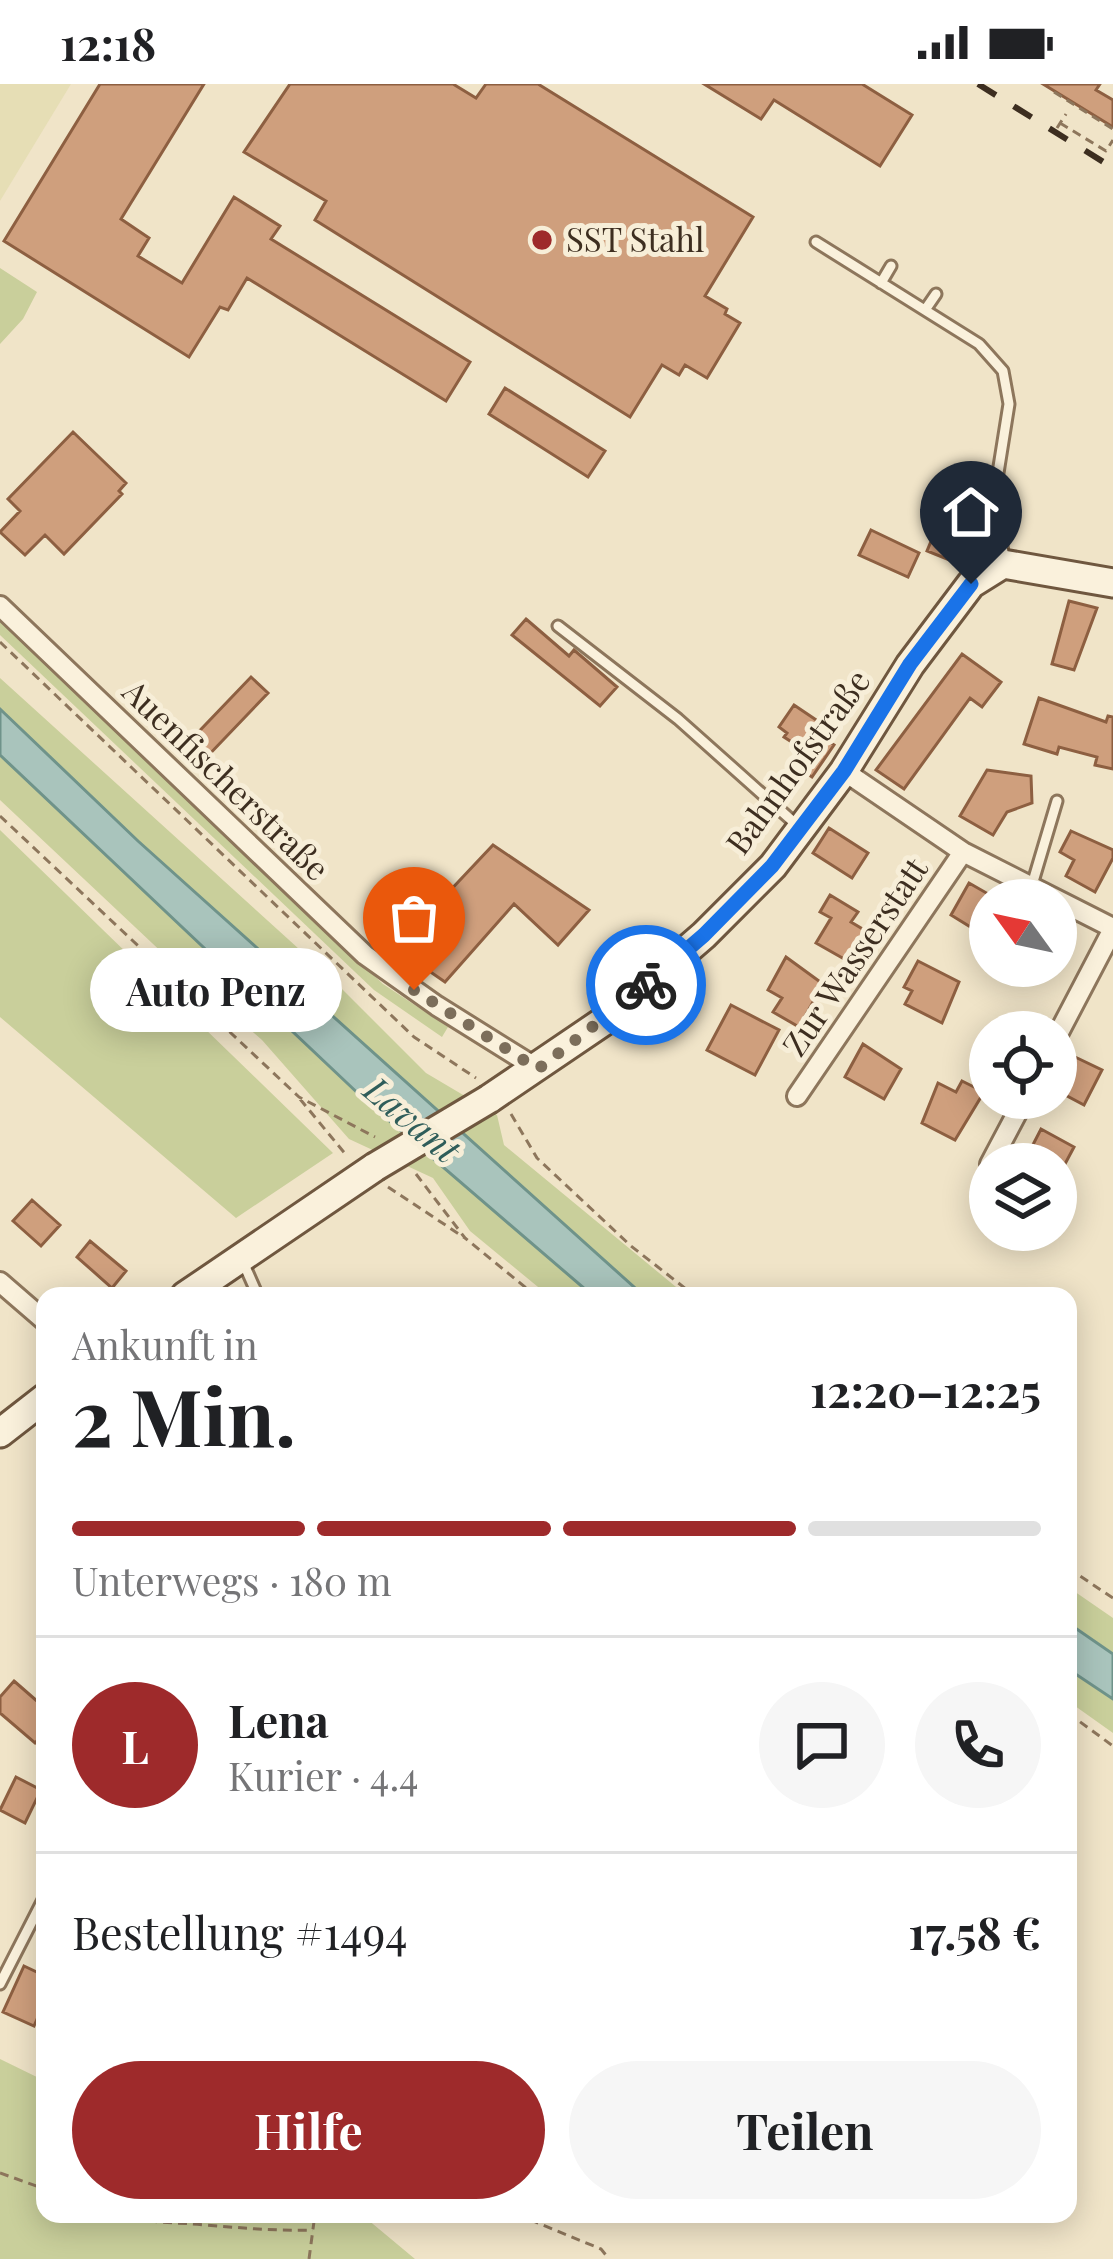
<!DOCTYPE html>
<html lang="de">
<head>
<meta charset="utf-8">
<style>
  body { margin:0; font-family:"Playfair Display",serif; background:#f6f6f6; color:#202124; height:100vh; display:flex; flex-direction:column; font-size:45px; white-space:nowrap }
  * { box-sizing:border-box; margin:0 }
  p { font-size:39px; color:#757577 }
  .icon { flex:none; width:66px; height:66px; fill:none; stroke:currentColor; stroke-width:2; stroke-linecap:round; stroke-linejoin:round }
  .map { position:relative; flex:1; overflow:hidden }
  .panel { position:absolute; left:36px; top:1203px; width:1041px; height:936px; display:flex; flex-direction:column; background:#fff; border-radius:24px; box-shadow:0 6px 30px #0003 }
  .panel>* { flex:none }
  .needle { width:78px; rotate:303deg }
  .buttons { position:absolute; left:969px; top:795px; display:grid; gap:24px }
  .buttons a { display:grid; place-items:center; width:108px; height:108px; border-radius:50%; background:#fff; box-shadow:0 6px 30px #0003; font-size:60px }
  .pin { position:absolute; display:grid; place-items:center; width:102px; height:102px; color:#fff; margin:-123px -51px; border-radius:50% 50% 50% 0; rotate:-45deg; box-shadow:0 0 12px #0007 }
  .pin .icon { rotate:45deg }
  .courier { position:absolute; display:grid; place-items:center; width:120px; height:120px; margin:-60px; border:9px solid #1a73e8; border-radius:50%; background:#fff; color:#222; box-shadow:0 3px 15px #0007 }
  .bubble { position:absolute; height:84px; border-radius:42px; background:#fff; box-shadow:0 6px 30px #0003; font-size:39px; font-weight:700; line-height:84px; text-align:center }
  .overview em { font-style:normal; font-weight:700 }
  .overview div { display:flex; flex-direction:column-reverse }
  .overview { display:flex; align-items:center; justify-content:space-between; height:204px; padding:0 36px }
  h1 { font-size:78px; font-weight:700; line-height:90px }
  .bar { display:grid; grid-template-columns:repeat(4,1fr); gap:18px 12px; align-content:center; height:144px; padding:0 36px }
  .bar i { height:15px; border-radius:9px; background:#e0e0e0 }
  .bar .current { background:#9e2a2b }
  .bar p { grid-column:span 4 }
  .line { display:flex; align-items:center; gap:30px; padding:0 36px; border-top:3px solid #e0e0e0 }
  .line div { flex:1 }
  .round { display:grid; place-items:center; flex:none; width:126px; height:126px; border-radius:63px; background:#f6f6f6 }
  .button { display:flex; gap:24px; margin-top:auto; padding:24px 36px }
  .button a { flex:1; height:138px; border-radius:72px; background:#9e2a2b; color:#fff; font-size:48px; font-weight:700; line-height:138px; text-align:center }
  .button a+a { background:#f6f6f6; color:#202124 }
  .status { display:flex; justify-content:space-between; align-items:center; height:84px; padding:0 60px; background:#fff; direction:ltr }
  .status svg { height:33px; fill:currentColor }
  .map>svg:first-child { display:block }
  .farmland { fill:#e6deb5 }
  .green { fill:#c9cf9b }
  .water { fill:#a9c4bc; stroke:#6f938a; stroke-width:3 }
  .building { fill:#cf9f7d; stroke:#8d5f41; stroke-width:3 }
  .lines { fill:none; stroke-linecap:round; stroke-linejoin:round }
  .lane-casing { stroke:#8d765c; stroke-width:15 }
  .street-casing { stroke:#8d765c; stroke-width:24 }
  .secondary-casing { stroke:#6f573f; stroke-width:33 }
  .path { stroke:#8d765c; stroke-width:3; stroke-dasharray:9 6; stroke-linecap:butt }
  .lane { stroke:#faf1dc; stroke-width:9 }
  .street { stroke:#faf1dc; stroke-width:18 }
  .secondary { stroke:#faf1dc; stroke-width:27 }
  .rail { stroke:#3d2e20; stroke-width:6; stroke-dasharray:21 21; stroke-linecap:butt }
  .secondary-bridge-casing { stroke:#6f573f; stroke-width:33; stroke-linecap:butt }
  .secondary-bridge { stroke:#faf1dc; stroke-width:27 }
  .done { stroke:#7c6e5b; stroke-width:12; stroke-dasharray:0 21.6 }
  .route { stroke:#1a73e8; stroke-width:15 }
  .poi-dot { fill:#9e2a2b; stroke:#f7eed8; stroke-width:4.5 }
  .labels { text-anchor:middle; stroke-width:10; stroke-linejoin:round; paint-order:stroke }
  .poi-label { font-size:33px; fill:#3d2e20; stroke:#f7eed8; text-anchor:start }
  .street-label { font-size:33px; fill:#3d2e20; stroke:#f7eed8 }
  .water-label { font-size:36px; font-style:italic; fill:#2f5d5a; stroke:#f7eed8 }
</style>
</head>
<body>
<div class="status"><b>12:18</b><svg viewBox="0 0 49 12"><path d="M0 12V9h3v3zM5 12V6h3v6zM10 12V3h3v9zM15 12V0h3v12zM26 1h20v11H26zM47 4h2v5h-2z"/></svg></div>
<div class="map">
<svg width="1113" height="2175" viewBox="0 0 1113 2175">
  <rect width="100%" height="100%" fill="#f0e4c8"/>
  <path class="farmland" d="M0,0H71L0,117Z"/>
  <path class="green" d="M0,184L37,208L23,235L0,260Z
    M0,535L383,900L448,943L442,953L374,906L0,551Z
    M0,594L331,894L426,989L497,1031L504,1061L687,1212H644L638,1207L138,757L0,625Z
    M0,671L365,1016L593,1212H549L470,1147L433,1094L349,1055L262,956L169,875L0,716Z
    M0,746L333,1069L236,1134L0,933Z
    M1068,1503L1113,1534V1570L1068,1539Z
    M1068,1585L1113,1615V1649L1068,1617Z
    M0,1975L45,1997V2130H361L415,2175H0Z"/>
  <path class="water" d="M0,625L138,757L644,1212H593L365,1016L0,671Z
    M1068,1539L1113,1570V1615L1068,1585Z"/>
  <path class="building" d="M100,0H204L121,135L149,154L138,172L182,199L234,113L280,142L271,155L470,278L446,317L247,194L228,226L220,223L189,273L4,157Z
    M290,0H453L476,14L486,0H538L753,133L705,212L727,225L725,230L740,239L707,294L685,281L679,291L662,281L630,333L315,136L326,117L244,68Z
    M704,0H862L912,31L880,82L774,16L761,35Z
    M1043,0H1100L1096,6L1113,16V43Z
    M505,304L605,367L588,393L489,330Z
    M73,348L126,399L119,407L122,410L64,470L45,451L25,471L0,448L20,427L8,415Z
    M942,431L972,443L957,479L927,467Z
    M871,446L919,469L908,493L859,471Z
    M1069,517L1097,524L1074,586L1052,580Z
    M526,535L569,572L574,566L617,603L600,622L512,551Z
    M962,570L1001,598L982,623L970,614L904,705L876,686Z
    M251,593L268,609L203,677L186,661Z
    M1039,614L1106,638L1108,632L1113,633V685L1095,681L1097,673L1059,663L1057,670L1024,660Z
    M794,621L831,646L825,655L834,661L812,693L791,679L801,664L784,653L787,649L779,643Z
    M987,686L1031,692L1032,719L1007,728L993,751L960,732Z
    M829,744L868,769L852,794L813,769Z
    M1071,747L1113,766V774L1095,808L1066,792L1074,776L1060,768Z
    M493,761L589,826L558,861L514,820L445,898L396,864Z
    M969,799L990,811V855L951,831Z
    M830,811L858,828L851,838L871,850L853,880L816,859L831,834L820,828Z
    M786,873L823,900L799,943L773,928L782,914L768,906Z
    M918,877L959,898L942,939L905,920L912,907L904,903Z
    M731,921L779,946L755,991L707,966Z
    M863,960L901,985L884,1015L845,993Z
    M1073,972L1102,986L1084,1021L1056,1006Z
    M962,997L984,1008L955,1056L922,1039L938,999L956,1008Z
    M1041,1045L1074,1063L1065,1080H1023Z
    M32,1116L60,1141L41,1162L13,1137Z
    M90,1157L126,1187L112,1204L77,1173Z
    M14,1597L45,1624V1648L35,1659L0,1629V1613Z
    M16,1693L41,1706L25,1739L0,1726Z
    M24,1882L45,1892V1917L34,1942L3,1928Z"/>
  <g class="lines">
    <defs>
      <path id="lane" d="M816,158L979,260L1003,287L1009,320L994,414L1004,474
        M881,199L891,182
        M925,226L936,210
        M558,542L678,635L798,742
        M1032,801L1057,717
        M243,1178L258,1212
        M0,1900L45,1812"/>
      <path id="street" d="M0,522L365,871L437,922L538,985
        M844,687L963,768L1113,844
        M1056,954L1113,845
        M797,1012L963,768
        M990,1080L1025,1014
        M0,1198L45,1237"/>
      <path id="secondary" d="M489,1015L607,935L704,851L773,782L844,687L910,581L971,500L1003,480L1113,499
        M185,1212L375,1083
        M0,1349L45,1314"/>
    </defs>
    <use href="#lane" class="lane-casing"/>
    <use href="#street" class="street-casing"/>
    <use href="#secondary" class="secondary-casing"/>
    <path class="path" d="M1054,8L1113,45
      M1060,39L1106,67L1113,56
      M1057,44L1066,30
      M0,558L414,953L476,994
      M0,732L299,1013L375,1053
      M300,1015L347,1072
      M511,1030L537,1074L631,1162L695,1212
      M416,1090L465,1154L536,1212
      M388,1103L465,1154
      M1068,1484L1113,1514
      M1068,1629L1113,1662
      M0,2089L45,2105
      M119,2130C149,2140 175,2138 206,2141C242,2144 276,2147 313,2146
      M516,2130L601,2165L609,2175
      M309,2175L315,2130"/>
    <use href="#lane" class="lane"/>
    <use href="#street" class="street"/>
    <use href="#secondary" class="secondary"/>
    <path class="rail" d="M978,0L1113,84"/>
    <defs>
      <path id="secondary-bridge" d="M375,1083L489,1015"/>
    </defs>
    <use href="#secondary-bridge" class="secondary-bridge-casing"/>
    <use href="#secondary-bridge" class="secondary-bridge"/>
  </g>
  <g class="lines">
    <path class="done" d="M414,906L538,985L646,901"/>
    <path class="route" d="M646,901L704,851L772,782L844,687L910,580L971,500"/>
  </g>
  <circle class="poi-dot" cx="542" cy="156" r="12"/>
  <g class="labels">
    <g class="poi-label">
      <text x="566" y="168">SST Stahl</text>
    </g>
    <g class="street-label">
      <text transform="translate(798 678) rotate(-54)" y="12">Bahnhofstraße</text>
      <text transform="translate(226 696) rotate(44)" y="12">Auenfischerstraße</text>
      <text transform="translate(855 873) rotate(-56)" y="12">Zur Wasserstatt</text>
    </g>
    <g class="water-label">
      <text transform="translate(412 1036) rotate(40)" y="13">Lavant</text>
    </g>
  </g>
</svg>
<div class="buttons">
<a><svg class="needle" viewBox="-14 -14 28 28"><path d="M0-13l5 13h-10z" fill="#e53935"/><path d="M0 13l5-13h-10z" fill="#757577"/></svg></a>
<a><svg class="icon" aria-label="locate" viewBox="0 0 24 24"><circle cx="12" cy="12" r="6"/><path d="M12 2v4M12 18v4M2 12h4M18 12h4"/></svg></a>
<a><svg class="icon" aria-label="layers" viewBox="0 0 24 24"><path d="M12 4l9 5-9 5-9-5zM3 14l9 5 9-5"/></svg></a>
</div>
<div class="pin" style="left:414px;top:906px;background:#ea580c"><svg class="icon" aria-label="bag" viewBox="0 0 24 24"><path d="M5 8h14l-1 12H6zM9 8a3 3 0 0 1 6 0"/></svg></div>
<div class="pin" style="left:971px;top:500px;background:#1f2937"><svg class="icon" aria-label="home" viewBox="0 0 24 24"><path d="M3 11l9-7 9 7M6 9v11h12V9"/></svg></div>
<div class="courier" style="left:646px;top:901px"><svg class="icon" aria-label="bike" viewBox="0 0 24 24"><circle cx="6" cy="16" r="4"/><circle cx="18" cy="16" r="4"/><path d="M6 16l4-8h5l3 8M10 8l3 8H6M13 5h3"/></svg></div>
<div class="bubble" style="left:90px;top:864px;width:252px">Auto Penz</div>
<section class="panel">
<div class="overview"><div><h1>2 Min.</h1><p>Ankunft in</p></div><em>12:20–12:25</em></div>
<div class="bar"><i class="current"></i><i class="current"></i><i class="current"></i><i></i><p>Unterwegs · 180 m</p></div>
<div class="line" style="height:216px"><b class="round" style="background:#9e2a2b;color:#fff">L</b><div><b>Lena</b><p>Kurier · 4.4</p></div><a class="round"><svg class="icon" aria-label="chat" viewBox="0 0 24 24"><path d="M4 5h16v11H9l-5 4z"/></svg></a><a class="round"><svg class="icon" aria-label="phone" viewBox="0 0 24 24"><path d="M5 4h4l2 5-3 2q2 4 5 5l2-3 5 2v4C11 20 4 13 5 4z"/></svg></a></div>
<div class="line" style="height:156px"><div>Bestellung #1494</div><b>17.58 €</b></div>
<div class="button"><a>Hilfe</a><a>Teilen</a></div>
</section>
</div>
</body>
</html>
